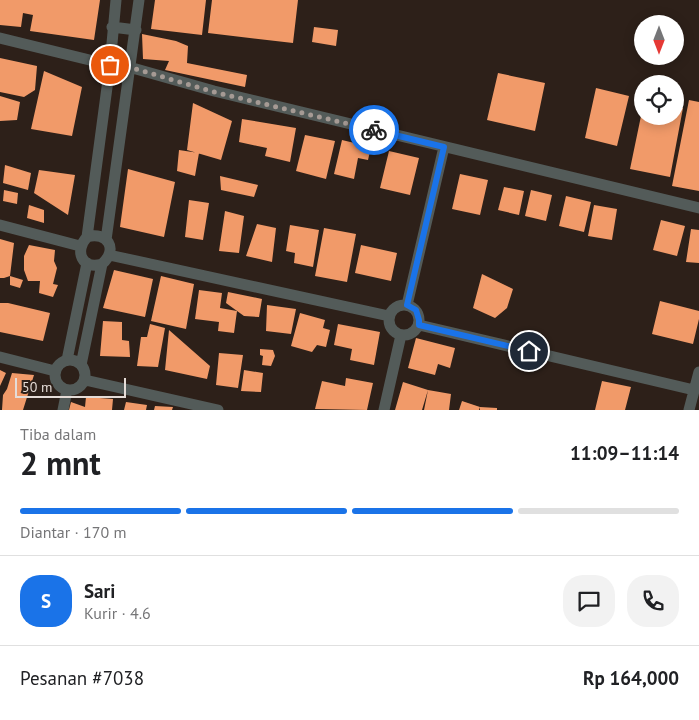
<!DOCTYPE html>
<html lang="id">
<head>
<meta charset="utf-8">
<style>
  body { margin:0; font-family:"PT Sans",sans-serif; background:#f2f2f2; color:#202124; height:100vh; display:flex; flex-direction:column; font-size:19px; white-space:nowrap }
  * { box-sizing:border-box; margin:0 }
  p { font-size:16px; color:#757577 }
  .icon { flex:none; width:28px; height:28px; fill:none; stroke:currentColor; stroke-width:2; stroke-linecap:round; stroke-linejoin:round }
  .map { position:relative; height:410px; overflow:hidden }
  .panel { display:flex; flex-direction:column; background:#fff; flex:1 }
  .panel>* { flex:none }
  .needle { width:32px; rotate:180deg }
  .tools { position:absolute; left:634px; top:15px; display:grid; gap:10px }
  .tools a { display:grid; place-items:center; width:50px; height:50px; border-radius:50%; background:#fff; box-shadow:0 2px 12px #0003; font-size:25px }
  .scale { position:absolute; left:15px; bottom:12px; width:111px; box-sizing:border-box; padding-left:5px; border:2px solid #e5dcd7; border-top:0; font-size:14px; line-height:18px; white-space:nowrap; color:#e5dcd7; -webkit-text-stroke:4px #2d2019; paint-order:stroke }
  .pin { position:absolute; display:grid; place-items:center; width:42px; height:42px; color:#fff; margin:-21px; border:2px solid #fff; border-radius:50%; box-shadow:0 1px 5px #0007 }
  .courier { position:absolute; display:grid; place-items:center; width:50px; height:50px; margin:-25px; border:4px solid #1a73e8; border-radius:50%; background:#fff; color:#222; box-shadow:0 1px 6px #0007 }
  .summary em { font-style:normal; font-weight:700 }
  .summary div { display:flex; flex-direction:column-reverse }
  .summary { display:flex; align-items:center; justify-content:space-between; height:85px; padding:0 20px }
  h1 { font-size:32px; font-weight:700; line-height:38px }
  .bar { display:grid; grid-template-columns:repeat(4,1fr); gap:8px 5px; align-content:center; height:60px; padding:0 20px }
  .bar i { height:6px; border-radius:4px; background:#e0e0e0 }
  .bar .active { background:#1a73e8 }
  .bar p { grid-column:span 4 }
  .line { display:flex; align-items:center; gap:12px; padding:0 20px; border-top:1px solid #e0e0e0 }
  .line div { flex:1 }
  .round { display:grid; place-items:center; flex:none; width:52px; height:52px; border-radius:20px; background:#f2f2f2 }
  .map>svg:first-child { display:block }
  .building { fill:#f19a69 }
  .lines { fill:none; stroke-linecap:round; stroke-linejoin:round }
  .minor { stroke:#535b59; stroke-width:11 }
  .done { stroke:#a59a94; stroke-width:5; stroke-dasharray:0 9 }
  .route { stroke:#1a73e8; stroke-width:6 }
</style>
</head>
<body>
<div class="map">
<svg width="699" height="410" viewBox="0 0 699 410">
  <rect width="100%" height="100%" fill="#2d2019"/>
  <path class="building" d="M0,0H100L94,40L30,31L33,15L23,13L21,27L0,25Z
    M155,0H206L202,35L151,29Z
    M212,0H298L293,43L208,33Z
    M314,27L338,30L336,46L312,42Z
    M142,34L176,41L188,46L187,63L247,75L245,87L165,70L169,61L143,59Z
    M0,58L37,66L35,90L24,97L0,92Z
    M44,71L82,87L72,136L31,129Z
    M498,73L545,83L535,131L487,120Z
    M596,88L629,96L617,146L585,138Z
    M0,96L20,102L17,120L0,121Z
    M689,100L699,102V191L672,186Z
    M193,103L232,121L221,160L187,150Z
    M675,106L683,108L670,177L630,169L641,116H675Z
    M242,119L296,128L290,162L265,156L267,148L239,142Z
    M305,135L335,141L326,179L296,171Z
    M342,140L371,147L368,160L358,158L354,179L334,174Z
    M179,150L199,153L195,176L177,171Z
    M389,151L419,158L410,195L380,188Z
    M5,165L31,173L28,190L3,183Z
    M128,169L175,182L164,237L120,227Z
    M39,170L75,175L68,215L34,193Z
    M460,174L488,180L480,215L452,209Z
    M220,176L258,185L254,197L221,190Z
    M504,187L524,191L519,215L498,210Z
    M4,190L18,193L17,204L3,201Z
    M531,190L552,195L546,221L525,216Z
    M566,196L591,202L584,232L559,226Z
    M189,200L209,203L203,240L185,237Z
    M29,205L44,210V223L27,218Z
    M594,205L617,209L612,240L588,236Z
    M225,211L244,216L239,253L219,251Z
    M661,220L685,226L677,256L653,250Z
    M257,224L276,228L272,262L246,256Z
    M290,225L319,230L313,267L294,263L295,253L286,251Z
    M324,228L356,234L347,282L315,276Z
    M691,229L699,230V263L686,262Z
    M0,239L14,243L10,276L4,278H0Z
    M29,245L55,250L54,261L57,268L53,284L58,285L53,297L39,293L40,281H28L24,270V256Z
    M361,245L397,253L391,281L355,273Z
    M114,270L153,279L145,317L103,308Z
    M482,274L513,289L507,308L495,318L473,308Z
    M10,276L23,280L20,288L10,285Z
    M161,276L194,284L186,329L151,321Z
    M199,290L222,293L220,308L237,311L234,333L218,331L219,322L195,319Z
    M228,292L262,299L259,317L244,316L226,303Z
    M660,301L699,311V319L693,344L652,334Z
    M0,303H8L50,313L43,341L0,332Z
    M267,305L296,309L291,334L266,331Z
    M300,313L325,320L323,328L330,330L326,347L317,345L312,352L291,346Z
    M103,321L122,322V340L129,341L130,357L100,356Z
    M150,324L165,328L158,367L137,366L141,337H147Z
    M338,324L380,332L374,365L350,360L352,349L334,345Z
    M169,330L210,366L207,379L165,370Z
    M416,338L455,348L450,368L438,364L435,375L408,368Z
    M260,349L273,350L275,356L271,366L262,365L263,356L260,355Z
    M219,353L243,355L238,388L216,385Z
    M0,370L6,373L0,386Z
    M244,370L263,373L261,392L241,391Z
    M12,373L34,375L23,410H2L3,395L7,389Z
    M346,378L373,383L367,410L315,409L322,381L345,386Z
    M602,381L631,387L625,410H595Z
    M403,382L428,390L451,394L449,410H424L428,390L422,410H395Z
    M86,397L113,399L112,410H69L71,402L85,407Z
    M462,401L480,407L479,410H459Z
    M126,402L147,405L146,410H124Z
    M155,406L173,407L172,410H154Z
    M480,407L497,408V410H480Z"/>
  <g class="lines">
    <path class="minor" d="M112,27L136,30
      M0,38L110,65L129,67L214,91L699,208
      M0,225L80,246
      M87,237L110,65L116,0
      M106,240L139,0
      M109,255L389,316
      M389 320a15 15 0 1 1 30 0a15 15 0 1 1-30 0Z
      M407,305L444,147
      M419,325L694,390
      M0,357L55,371
      M55 375a15 15 0 1 1 30 0a15 15 0 1 1-30 0Z
      M67,360L87,263
      M81,365L102,264C119,249 107,231 87,237C74,251 82,270 102,264
      M85,380L218,410
      M63,410L67,390
      M384,410L401,335
      M689,410L699,372"/>
  </g>
  <g class="lines">
    <path class="done" d="M110,65L129,67L214,92L374,130"/>
    <path class="route" d="M374,130L444,147L407,305L416,310L419,320V325L529,351"/>
  </g>
</svg>
<div class="tools">
<a><svg class="needle" viewBox="-14 -14 28 28"><path d="M0-13l5 13h-10z" fill="#e53935"/><path d="M0 13l5-13h-10z" fill="#757577"/></svg></a>
<a><svg class="icon" aria-label="locate" viewBox="0 0 24 24"><circle cx="12" cy="12" r="6"/><path d="M12 2v4M12 18v4M2 12h4M18 12h4"/></svg></a>
</div>
<div class="scale">50 m</div>
<div class="pin" style="left:110px;top:65px;background:#ea580c"><svg class="icon" aria-label="bag" viewBox="0 0 24 24"><path d="M5 8h14l-1 12H6zM9 8a3 3 0 0 1 6 0"/></svg></div>
<div class="pin" style="left:529px;top:351px;background:#1f2937"><svg class="icon" aria-label="home" viewBox="0 0 24 24"><path d="M3 11l9-7 9 7M6 9v11h12V9"/></svg></div>
<div class="courier" style="left:374px;top:130px"><svg class="icon" aria-label="bike" viewBox="0 0 24 24"><circle cx="6" cy="16" r="4"/><circle cx="18" cy="16" r="4"/><path d="M6 16l4-8h5l3 8M10 8l3 8H6M13 5h3"/></svg></div>
</div>
<section class="panel">
<div class="summary"><div><h1>2 mnt</h1><p>Tiba dalam</p></div><em>11:09–11:14</em></div>
<div class="bar"><i class="active"></i><i class="active"></i><i class="active"></i><i></i><p>Diantar · 170 m</p></div>
<div class="line" style="height:90px"><b class="round" style="background:#1a73e8;color:#fff">S</b><div><b>Sari</b><p>Kurir · 4.6</p></div><a class="round"><svg class="icon" aria-label="chat" viewBox="0 0 24 24"><path d="M4 5h16v11H9l-5 4z"/></svg></a><a class="round"><svg class="icon" aria-label="phone" viewBox="0 0 24 24"><path d="M5 4h4l2 5-3 2q2 4 5 5l2-3 5 2v4C11 20 4 13 5 4z"/></svg></a></div>
<div class="line" style="height:65px"><div>Pesanan #7038</div><b>Rp 164,000</b></div>
</section>
</body>
</html>
